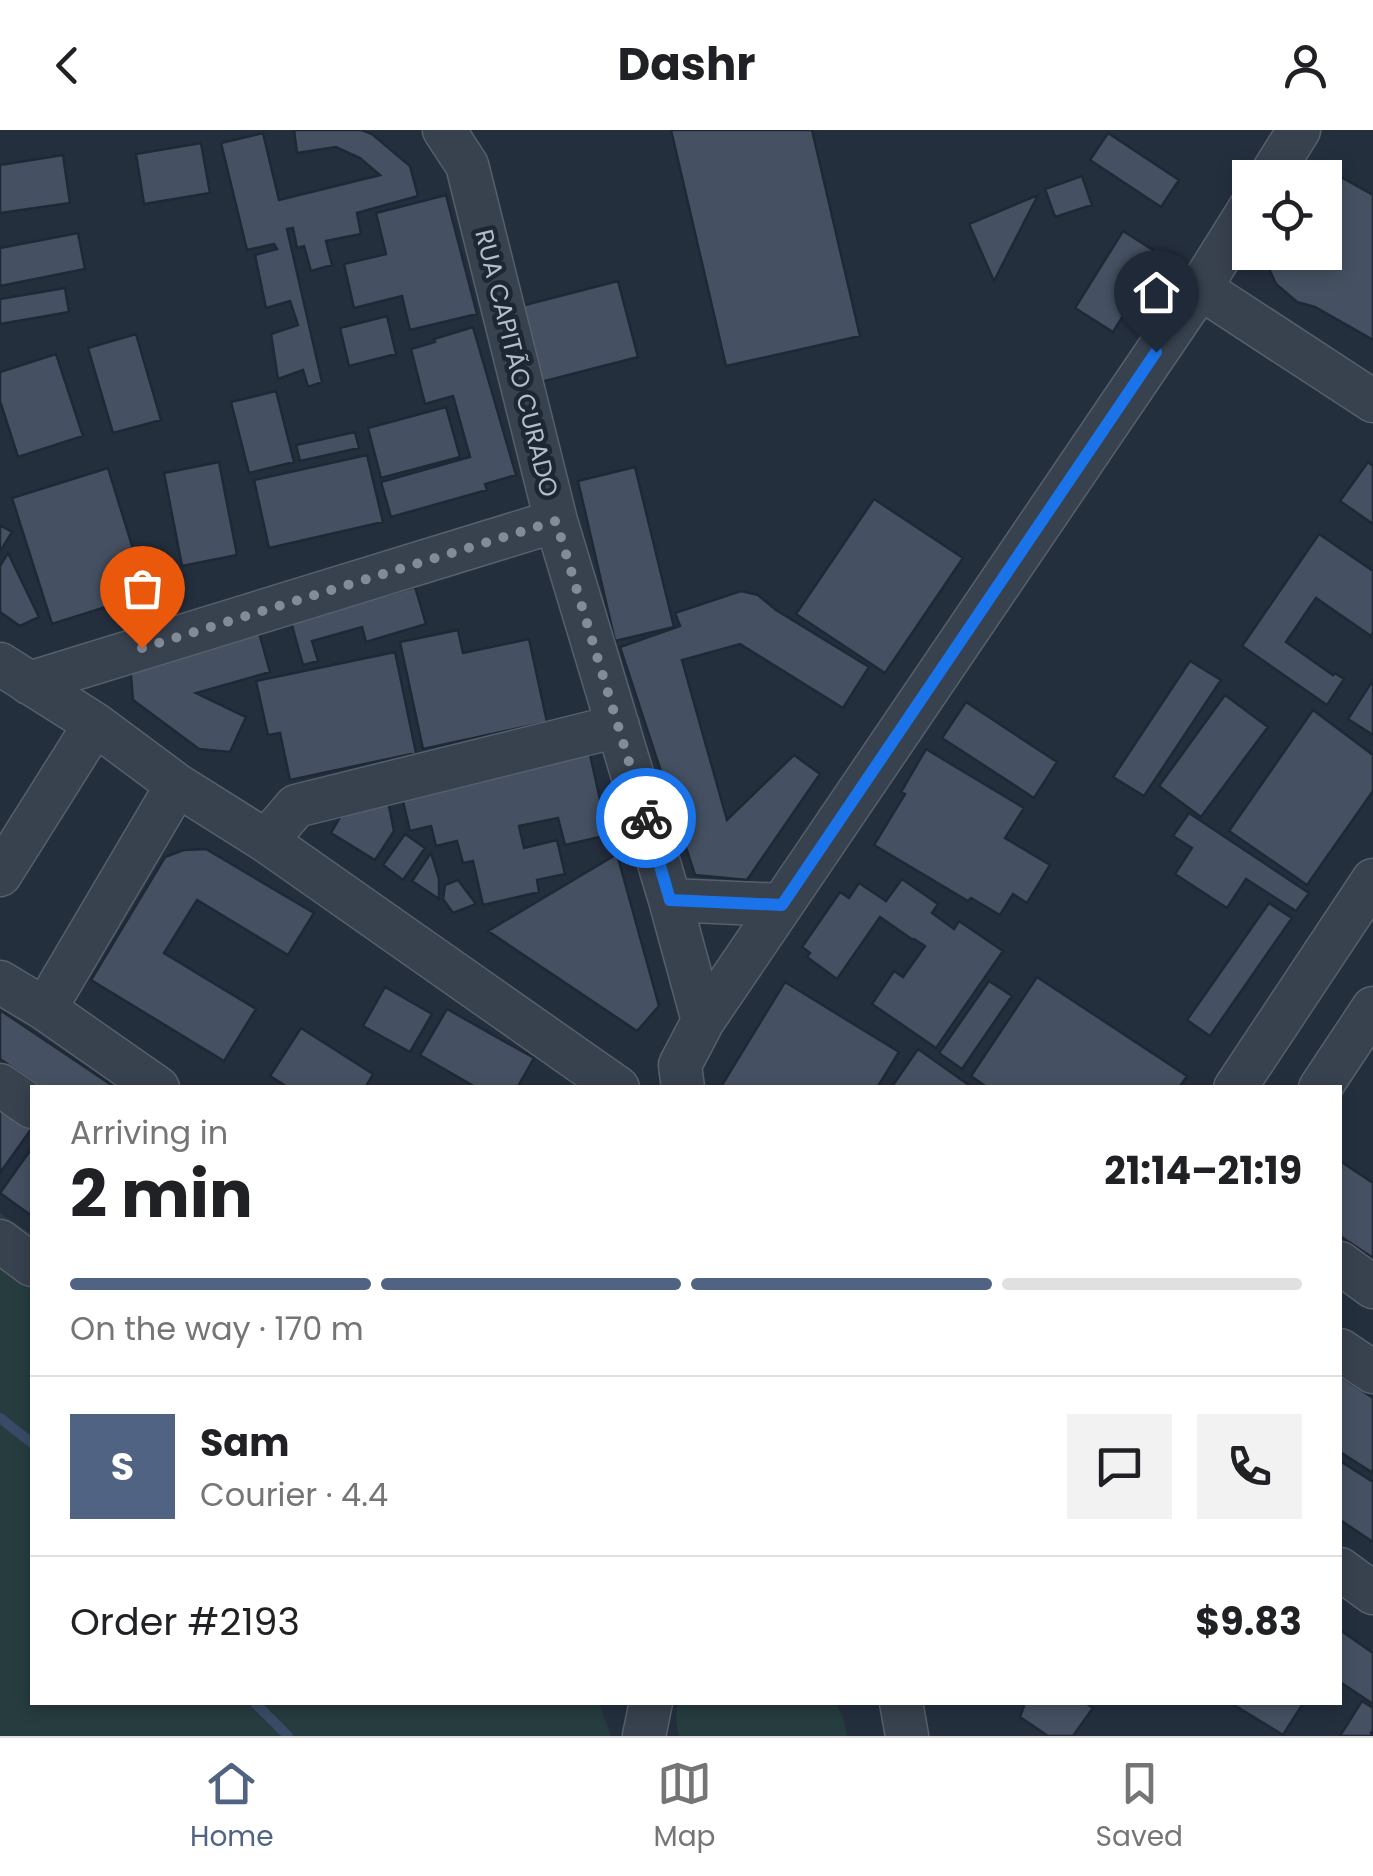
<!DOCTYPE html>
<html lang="en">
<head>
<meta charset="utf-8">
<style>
  body { margin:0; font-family:Poppins,sans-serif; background:#f2f2f2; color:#202124; height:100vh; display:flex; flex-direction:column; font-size:38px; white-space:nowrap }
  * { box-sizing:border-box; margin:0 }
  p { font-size:32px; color:#757577 }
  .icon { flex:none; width:55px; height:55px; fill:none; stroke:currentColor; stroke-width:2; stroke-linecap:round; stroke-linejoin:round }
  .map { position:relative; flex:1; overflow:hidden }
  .sheet { position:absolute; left:30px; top:955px; width:1312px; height:620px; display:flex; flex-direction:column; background:#fff; border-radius:0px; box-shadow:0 5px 15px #0003 }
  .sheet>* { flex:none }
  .controls { position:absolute; left:1232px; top:30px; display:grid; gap:20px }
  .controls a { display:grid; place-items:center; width:110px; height:110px; border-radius:0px; background:#fff; box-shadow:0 5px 15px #0003; font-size:50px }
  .pin { position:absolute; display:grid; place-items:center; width:85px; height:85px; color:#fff; margin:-102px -42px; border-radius:50% 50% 50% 0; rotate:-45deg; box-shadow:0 0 10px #0007 }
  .pin .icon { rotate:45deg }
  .courier { position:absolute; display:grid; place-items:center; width:100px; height:100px; margin:-50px; border:8px solid #1a73e8; border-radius:50%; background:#fff; color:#222; box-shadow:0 2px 12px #0007 }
  .overview em { font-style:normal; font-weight:700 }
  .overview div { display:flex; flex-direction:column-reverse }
  .overview { display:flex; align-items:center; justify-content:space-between; height:170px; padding:0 40px }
  h1 { font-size:65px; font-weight:700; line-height:75px }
  .bar { display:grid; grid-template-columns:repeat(4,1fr); gap:15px 10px; align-content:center; height:120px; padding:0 40px }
  .bar i { height:12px; border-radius:8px; background:#e0e0e0 }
  .bar .current { background:#506383 }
  .bar p { grid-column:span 4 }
  .line { display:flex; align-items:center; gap:25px; padding:0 40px; border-top:2px solid #e0e0e0 }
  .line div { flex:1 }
  .round { display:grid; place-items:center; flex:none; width:105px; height:105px; border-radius:0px; background:#f2f2f2 }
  header { display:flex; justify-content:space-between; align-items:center; height:130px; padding:0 40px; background:#fff; font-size:45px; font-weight:700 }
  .dock { display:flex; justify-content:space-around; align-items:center; height:140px; border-top:2px solid #e0e0e0; background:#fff; font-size:28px; color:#757577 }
  .dock a { display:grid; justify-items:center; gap:5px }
  .dock .current { color:#506383 }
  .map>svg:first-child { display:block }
  .green { fill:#263c3f }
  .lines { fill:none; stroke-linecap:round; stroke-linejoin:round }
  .stream { stroke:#394c67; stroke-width:10 }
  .building { fill:#455162; stroke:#1f2835; stroke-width:2.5 }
  .minor-casing { stroke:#565f6c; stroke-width:45 }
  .minor { stroke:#38414e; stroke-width:42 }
  .done { stroke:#828b98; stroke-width:10; stroke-dasharray:0 18 }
  .route { stroke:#1a73e8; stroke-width:12 }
  .labels { text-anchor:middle; stroke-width:9; stroke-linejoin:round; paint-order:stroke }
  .street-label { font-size:25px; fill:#b4bcc9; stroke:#1d2633 }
</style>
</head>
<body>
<header><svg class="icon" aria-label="back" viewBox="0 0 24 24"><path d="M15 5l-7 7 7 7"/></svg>Dashr<svg class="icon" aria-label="person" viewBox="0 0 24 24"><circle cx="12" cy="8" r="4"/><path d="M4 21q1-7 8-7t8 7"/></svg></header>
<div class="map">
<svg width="1373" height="1606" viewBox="0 0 1373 1606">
  <rect width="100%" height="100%" fill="#242f3e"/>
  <path class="green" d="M0,1083L32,1104V1572L599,1573L611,1606H0Z
    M677,1573H836L843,1588L847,1606H679L676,1589Z"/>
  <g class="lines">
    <path class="stream" d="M0,1288L32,1313
      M254,1572L288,1606"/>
  </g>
  <path class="building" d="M294,0H362L372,4L410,36L418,66L357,83L361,104L326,111L332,135L311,141L304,116L297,118L293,98L287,99L322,252L308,257L303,240L278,249L271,204L298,195L290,171L266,178L255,125L277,119L274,114L247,120L221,13L263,3L279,70L380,45L360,28L336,17L297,23Z
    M671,0H812L860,206L726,236Z
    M1108,3L1179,50L1161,77L1090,30Z
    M201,13L210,63L144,74L136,24Z
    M63,25L70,73L0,83V35Z
    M1314,32L1373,65V210L1315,177L1297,172L1276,154L1270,141L1266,122H1325V48H1304Z
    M1082,46L1092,75L1055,87L1045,59Z
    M446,65L477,184L410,200L402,166L354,178L344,134L386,124L376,83Z
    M1038,65L994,151L969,94Z
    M1123,101L1161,125L1113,202L1075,178Z
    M78,103L85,139L0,156V118Z
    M618,151L638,227L541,252L521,176Z
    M65,158L69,182L0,194V169Z
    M387,186L396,224L349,236L340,198Z
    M473,197L516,345L485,354L487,360L391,387L381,352L470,327L453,266L425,274L411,219L435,212L434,209Z
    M136,204L161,290L113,303L88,218Z
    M56,224L83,306L18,327L0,271V242Z
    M276,261L294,332L249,343L231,272Z
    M446,277L460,327L381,348L368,298Z
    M355,302L359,318L300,331L296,315Z
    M367,325L383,392L269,418L254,350Z
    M219,332L237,425L182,436L164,343Z
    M1368,332L1373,336V394L1340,371Z
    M635,337L674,497L615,511L578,351Z
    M108,338L147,464L52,494L12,368Z
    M874,369L963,428L885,543L796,484Z
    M0,395L12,402L0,422Z
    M1319,404L1373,441V502L1371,506L1316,468L1286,512L1333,545L1335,543L1344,549L1327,575L1242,516Z
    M8,423L39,487L20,496L0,482V436Z
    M415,457L426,494L366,512L362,497L312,511L318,531L303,535L291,492Z
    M741,461L758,465L776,480L869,537L843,578L740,514L682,530L727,690L794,625L820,644L747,750L695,745L620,517L680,496L675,483Z
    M258,499L270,542L196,563L246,587L230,622L199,619L133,570L130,533Z
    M458,500L463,523L529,509L547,592L423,619L400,512Z
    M395,522L416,623L290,650L280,603L268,605L256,551Z
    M1190,531L1221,550L1144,666L1113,647Z
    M1373,550V605L1348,589Z
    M1225,565L1268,597L1201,687L1159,656Z
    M966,572L1057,632L1034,668L942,608Z
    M1313,580L1373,625V661L1307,755L1229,701Z
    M926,619L1024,678L1005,708L1050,735L1027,773L1013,764L1000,785L971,768L968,771L874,715L905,664L901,662Z
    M589,620L608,705L565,715L558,688L519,696L524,718L557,710L565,744L537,750L539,762L483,775L473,731L463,733L457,711L436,716L431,696L410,701L401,663Z
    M388,671L394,701L375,730L331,703L344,680Z
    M1189,683L1309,763L1296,781L1246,749L1227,778L1175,744L1192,718L1173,706Z
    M405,704L425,718L403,750L383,735Z
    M206,719L314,783L288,825L197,770L164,823L256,879L224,931L91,850L165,727L184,720Z
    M431,723L439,749V769L412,751Z
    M617,724L659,876L637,901L488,801Z
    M902,749L938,774L932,783L954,799L959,791L1003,821L936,918L872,874L894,841L903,847L925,816L914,809L913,810L880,787L837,849L807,827L810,823L802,817L840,762L849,768L859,753L886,771Z
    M458,750L476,774L453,783L443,769L445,755Z
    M1269,773L1292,788L1210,906L1187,890Z
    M1037,847L1187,946L1179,958H988L971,946Z
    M989,851L1012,866L962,939L939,923Z
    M785,852L899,922L877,958H726L722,955Z
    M385,857L432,884L410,922L363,896Z
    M447,879L534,928L517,958H477L420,925Z
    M0,880L116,958H42L0,929Z
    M301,898L373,944L365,958H289L270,946Z
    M918,919L973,958H891Z
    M0,975L32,998L0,1043Z
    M32,1018V1086L0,1063Z
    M1340,1031L1373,1053V1128L1340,1106Z
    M1340,1246L1373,1268V1343L1340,1322Z
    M1340,1331L1373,1352V1412L1340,1390Z
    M1340,1500L1373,1523V1574L1340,1552Z
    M1362,1571L1373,1578V1600L1371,1603L1373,1606H1340Z
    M1019,1572H1085L1093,1578L1073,1606H1048L1020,1587L1024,1576Z
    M1236,1572H1304L1283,1605L1234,1575Z"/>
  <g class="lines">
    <defs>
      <path id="minor" d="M444,0L467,35L556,391L670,770L703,891
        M1269,48L1299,0
        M1200,158L1373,271
        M0,534L95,594L177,655L266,711L618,958
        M29,553L556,391
        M266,711L296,676L618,596
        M0,745L95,594
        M670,770L781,775
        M0,852L45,879L158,958
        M45,879L177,655
        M0,955L32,977
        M683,958L680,935L703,891L1200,158L1250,78
        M1235,958L1373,750
        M1320,958L1373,878
        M0,1111L32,1135
        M1340,1133L1373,1157
        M1340,1220L1373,1242
        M1340,1439L1373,1463
        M901,1572L907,1606
        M644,1606L651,1572"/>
    </defs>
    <use href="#minor" class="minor-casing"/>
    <use href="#minor" class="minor"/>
  </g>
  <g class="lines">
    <path class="done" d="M142,518L556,391L646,688"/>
    <path class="route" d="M646,688L670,770L782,775L1156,222"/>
  </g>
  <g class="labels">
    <g class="street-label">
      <text transform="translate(517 233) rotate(76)" y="9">RUA CAPITÃO CURADO</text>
    </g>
  </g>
</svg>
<div class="controls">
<a><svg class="icon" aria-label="locate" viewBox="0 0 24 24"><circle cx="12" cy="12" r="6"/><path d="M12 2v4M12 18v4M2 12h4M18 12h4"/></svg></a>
</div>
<div class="pin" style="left:142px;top:518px;background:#ea580c"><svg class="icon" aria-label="bag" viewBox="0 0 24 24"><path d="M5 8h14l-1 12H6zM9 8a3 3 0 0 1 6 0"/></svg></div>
<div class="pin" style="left:1156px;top:222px;background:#1f2937"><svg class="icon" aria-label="home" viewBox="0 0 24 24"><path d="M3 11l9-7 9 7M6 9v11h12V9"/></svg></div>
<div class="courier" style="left:646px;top:688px"><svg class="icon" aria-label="bike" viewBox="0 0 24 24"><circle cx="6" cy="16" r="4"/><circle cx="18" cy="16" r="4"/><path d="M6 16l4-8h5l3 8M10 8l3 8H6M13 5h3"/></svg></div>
<section class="sheet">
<div class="overview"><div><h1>2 min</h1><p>Arriving in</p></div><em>21:14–21:19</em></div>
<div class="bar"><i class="current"></i><i class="current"></i><i class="current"></i><i></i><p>On the way · 170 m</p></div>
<div class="line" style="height:180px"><b class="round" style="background:#506383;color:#fff">S</b><div><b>Sam</b><p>Courier · 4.4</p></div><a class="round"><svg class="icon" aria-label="chat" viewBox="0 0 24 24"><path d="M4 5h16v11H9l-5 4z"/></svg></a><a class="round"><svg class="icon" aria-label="phone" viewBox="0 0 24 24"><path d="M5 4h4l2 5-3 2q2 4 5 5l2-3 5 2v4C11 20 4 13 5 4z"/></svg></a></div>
<div class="line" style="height:130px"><div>Order #2193</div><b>$9.83</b></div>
</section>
</div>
<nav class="dock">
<a class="current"><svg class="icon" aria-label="home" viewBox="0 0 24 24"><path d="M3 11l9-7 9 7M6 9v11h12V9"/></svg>Home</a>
<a><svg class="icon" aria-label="map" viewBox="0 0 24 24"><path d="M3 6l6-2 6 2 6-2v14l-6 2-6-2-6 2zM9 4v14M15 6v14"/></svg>Map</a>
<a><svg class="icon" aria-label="saved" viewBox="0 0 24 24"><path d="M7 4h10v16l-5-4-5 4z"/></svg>Saved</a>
</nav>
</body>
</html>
